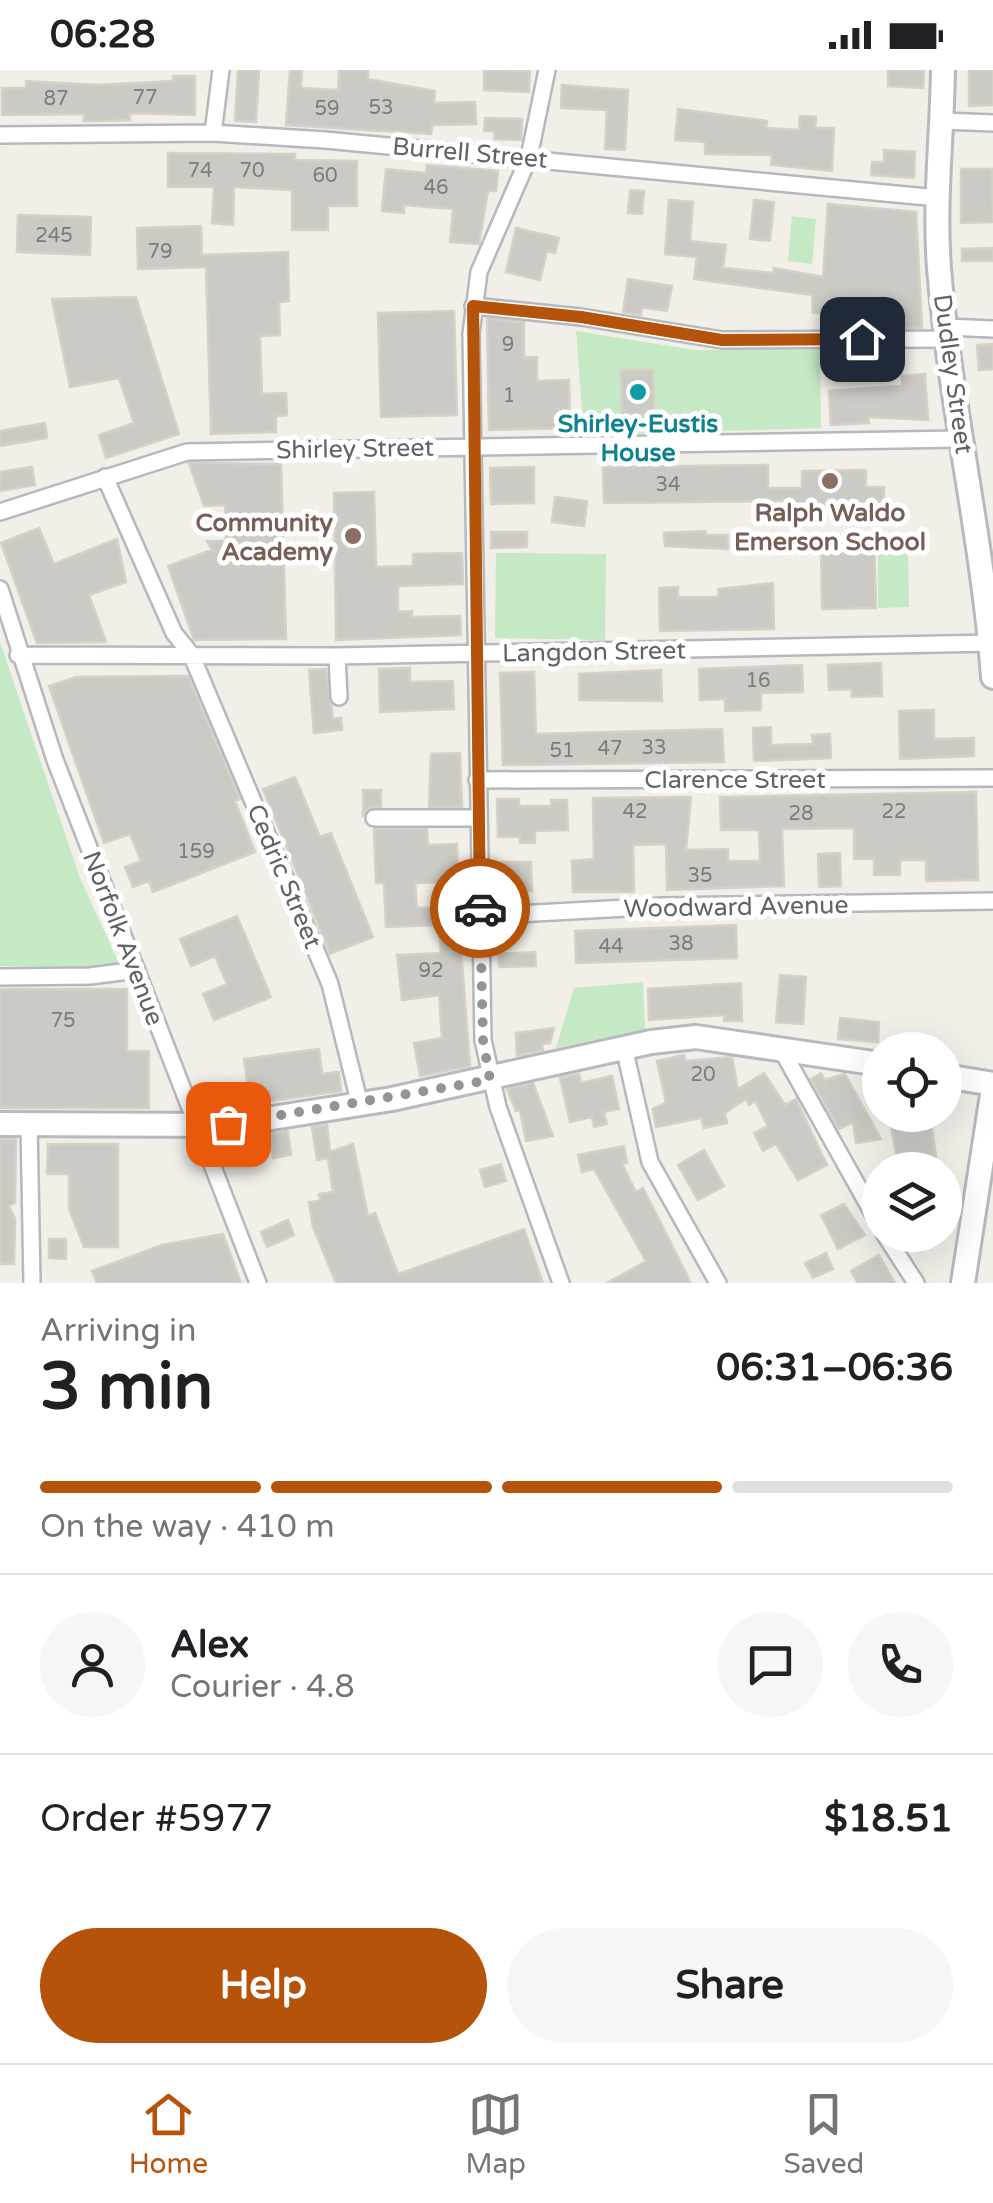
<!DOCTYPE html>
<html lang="en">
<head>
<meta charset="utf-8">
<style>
  body { margin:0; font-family:"Varela Round",sans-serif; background:#f6f6f6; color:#202124; height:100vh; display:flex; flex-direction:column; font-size:38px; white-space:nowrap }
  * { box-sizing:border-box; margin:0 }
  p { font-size:32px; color:#757577 }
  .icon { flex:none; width:55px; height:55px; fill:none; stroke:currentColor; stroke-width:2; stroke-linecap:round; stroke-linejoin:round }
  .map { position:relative; height:1213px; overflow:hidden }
  .panel { display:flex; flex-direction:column; background:#fff; flex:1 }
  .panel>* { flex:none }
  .fabs { position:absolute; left:862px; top:962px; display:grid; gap:20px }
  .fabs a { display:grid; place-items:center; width:100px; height:100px; border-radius:50%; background:#fff; box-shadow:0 10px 40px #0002; font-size:50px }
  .pin { position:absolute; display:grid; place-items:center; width:85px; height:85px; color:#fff; margin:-42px; border-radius:20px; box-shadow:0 5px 15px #0006 }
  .courier { position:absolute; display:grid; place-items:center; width:100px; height:100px; margin:-50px; border:8px solid #b45309; border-radius:50%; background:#fff; color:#222; box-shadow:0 2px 12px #0007 }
  .head em { font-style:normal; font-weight:800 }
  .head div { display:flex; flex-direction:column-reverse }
  .head { display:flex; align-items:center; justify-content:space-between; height:170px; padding:0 40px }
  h1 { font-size:65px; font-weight:800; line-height:75px }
  .bar { display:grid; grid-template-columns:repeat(4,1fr); gap:15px 10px; align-content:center; height:120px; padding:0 40px }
  .bar i { height:12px; border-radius:8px; background:#e0e0e0 }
  .bar .selected { background:#b45309 }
  .bar p { grid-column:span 4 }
  .line { display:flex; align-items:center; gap:25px; padding:0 40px; border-top:2px solid #e0e0e0 }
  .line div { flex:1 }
  .round { display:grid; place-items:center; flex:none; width:105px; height:105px; border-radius:52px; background:#f6f6f6 }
  .cta { display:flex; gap:20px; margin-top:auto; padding:20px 40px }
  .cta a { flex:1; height:115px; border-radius:60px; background:#b45309; color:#fff; font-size:40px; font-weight:800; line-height:115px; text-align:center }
  .cta a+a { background:#f6f6f6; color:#202124 }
  .status { display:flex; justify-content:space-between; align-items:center; height:70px; padding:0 50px; background:#fff; direction:ltr }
  .status svg { height:28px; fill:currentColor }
  .dock { display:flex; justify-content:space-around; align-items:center; height:140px; border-top:2px solid #e0e0e0; background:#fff; font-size:28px; color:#757577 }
  .dock a { display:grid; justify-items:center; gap:5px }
  .dock .selected { color:#b45309 }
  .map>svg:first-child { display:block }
  .green { fill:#c5e8c5 }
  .building { fill:#cccac5; stroke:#d6d1c6; stroke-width:2.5 }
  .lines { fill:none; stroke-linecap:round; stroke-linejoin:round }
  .minor-casing { stroke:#b5b8bc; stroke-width:20 }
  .secondary-casing { stroke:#b6babf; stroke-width:28 }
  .minor { stroke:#fff; stroke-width:15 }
  .secondary { stroke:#fff; stroke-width:22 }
  .done { stroke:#929495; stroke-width:10; stroke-dasharray:0 18 }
  .route { stroke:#b45309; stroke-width:12 }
  .culture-dot { fill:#0f9aa8; stroke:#fff; stroke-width:4 }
  .education-dot { fill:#8d6e63; stroke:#fff; stroke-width:4 }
  .labels { text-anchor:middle; stroke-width:10; stroke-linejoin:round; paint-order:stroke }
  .number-label { font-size:20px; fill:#7a7d7f }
  .street-label { font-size:25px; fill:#5f6368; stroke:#fff }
  .culture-label { font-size:25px; font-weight:bold; fill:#0d838f; stroke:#fff }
  .education-label { font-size:25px; font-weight:bold; fill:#785e54; stroke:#fff }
</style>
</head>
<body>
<div class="status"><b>06:28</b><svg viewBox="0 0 49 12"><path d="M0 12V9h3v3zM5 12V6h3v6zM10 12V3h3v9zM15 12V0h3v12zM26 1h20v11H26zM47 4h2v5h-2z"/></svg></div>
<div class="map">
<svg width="993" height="1213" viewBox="0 0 993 1213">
  <rect width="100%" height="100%" fill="#f1efe8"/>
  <path class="green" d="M792,146L816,149L812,194L788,191Z
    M576,261L695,280H820L821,358L584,365Z
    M496,483L606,484L605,570L495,568Z
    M878,483H908L909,537L878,538Z
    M0,572L80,808L121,898L0,896Z
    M643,912L645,959L556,978L574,918Z"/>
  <path class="building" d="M238,0H259L256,52L235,51Z
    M290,0H302L301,18L338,20L339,0H368V9L435,21L434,33L475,32L476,54L432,55L431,64L286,55Z
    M484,0L530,1L529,22L484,20Z
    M888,0H924L923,18L888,16Z
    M969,0H993V35L969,36Z
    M173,6H195V45L130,43V50L100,51H84V44L2,45V18H26V11L97,15L173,11Z
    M562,15L628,20L625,80L605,79L607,40L561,38Z
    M678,39L767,51L766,58L799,60L800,46L816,47L815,58H834L832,101L771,95L772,85L705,84V72L675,70Z
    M485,48L522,49L521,70L494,69V61H484Z
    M884,80L915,82L914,108L871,105L872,92H884Z
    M168,83L295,84V90L357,91V136H328V160H292V120L234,117L233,155L212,153L214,117H168Z
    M427,95L498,101L496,121H488L479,174L450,172L453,139L404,135V143L382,141L386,99L426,103Z
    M961,99H992L993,152L961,153Z
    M630,120L644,121L642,144L628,143Z
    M669,130L693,132L690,171L726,175L723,198L773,203L774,198L823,207L828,134L916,142L922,258H823V243H813L812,225L694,209L697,187L665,184Z
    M754,130L774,132L770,171L750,169Z
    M18,145L91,147L90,185L17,182Z
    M201,156L202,185L288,182L289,231L279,232L280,265L260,266L262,324L286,323L287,345L276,346V362L211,364L206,197L138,199L137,158Z
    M516,158L559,168L555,183L547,181L540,210L506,202Z
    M993,178V191H962V179Z
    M628,209L672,216L667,241L642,237L641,245L623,242Z
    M136,227L179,364L106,388L99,365L134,353L119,308L70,317L52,229Z
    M454,241L457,345L381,347L378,243Z
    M487,249L524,252V287H537V311L569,310L570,358L489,360Z
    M993,274V299L979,300L977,275Z
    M621,300H653L654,344L622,345Z
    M925,304L928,350L868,347L869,353L831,355L829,321L902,316V306Z
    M45,353L47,368L0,376V361Z
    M189,393L281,394L286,569L194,570L168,496L212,480L207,471H226L225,435L204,436Z
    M768,395V418H802V401L866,400V417H884V442L784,443V431L604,433L603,397Z
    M32,397L35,415L0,421V402Z
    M534,397V433L491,434L490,398Z
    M374,422L376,497L413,496V484L462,483L463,514L398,516V542L412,541V547L460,546L461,565L336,570L334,423Z
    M555,427L587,431L584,456L552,452Z
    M39,458L54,494L117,469L126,512L89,525L106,572L37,573L1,473Z
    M706,461V465H728V479L665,476L664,463Z
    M491,462H527V477L491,478Z
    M821,469H874L876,538L822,539Z
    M773,513L774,559L660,561L659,518L678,517V527H718V519Z
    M881,593L882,626L852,627V619L829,620L828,595Z
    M802,595L803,622L761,623V640L725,641V629L700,630L699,599Z
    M410,598V612L453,611L454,639L380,642L379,599Z
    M326,599L333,649L341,648L342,660L314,663L309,600Z
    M661,600L662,631L579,630V604Z
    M534,602L536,664L722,659L724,692L503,695L500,603Z
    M188,606L240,729L235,731L255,782L153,822L149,811L133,817L125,797L141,791L130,764L104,773L49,616L76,607Z
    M934,640V669L974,668V686L900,689L899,641Z
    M771,657V675L813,674L812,665L830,664L831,688L754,691L753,658Z
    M460,683L462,737H429L431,684Z
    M295,707L320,767L331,763L373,867L330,884L263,719Z
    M363,720H381V737L369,738L363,745Z
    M976,722L978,810L926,811V790H900V805H874V789H854V758L782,759L784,816L667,820L666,774L633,775L634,822H573L572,791L594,789L593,728L691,727L686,780L728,779V791H760L759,760H721L720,727Z
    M497,729H519V736H551V730H567L568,760L535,761V773H520V767H498Z
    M374,759H427L428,775L457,774L458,812L415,813L417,838L466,837L467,854H459L470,996L420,1006L414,973L442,968L439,925L402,930L397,885L441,883L439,855L386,857L384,813H376Z
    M840,783L841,816L819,817L818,784Z
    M501,792H531L532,821H501Z
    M237,846L271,927L214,950L203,924L227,914L215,886L191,896L180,869Z
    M736,855L737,888L576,893L575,861Z
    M535,882L536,896L499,897L498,884Z
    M780,905L806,907L803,954L776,952Z
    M741,913L742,951H724V945L649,950L648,919Z
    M0,919H127V981H149V1038H0Z
    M840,948L879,952L878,972L838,969Z
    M554,958L550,973L542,974L543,980L517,986L516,963Z
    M319,979L322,1004L339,1002L341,1021L250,1034L244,989Z
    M684,985L685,991L732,987L738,1019L764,1003L785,1035L796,1029L827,1095L798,1110L776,1074L763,1081L754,1063L768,1056L755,1031L749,1035L746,1029L725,1043L727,1053L704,1058L701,1048L656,1057L653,1039L666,1033L657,991Z
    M821,1003L825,1010L845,1004L881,1069L856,1073L853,1052L839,1059L811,1009Z
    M579,1004L581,1013L612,1006L619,1039L604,1042L607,1054L594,1057L592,1047L570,1052L560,1008Z
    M533,1013L553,1066L526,1071L520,1040L516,1041L507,1019Z
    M889,1045L930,1046L938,1100H899Z
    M327,1055L330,1082L353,1074L368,1146L375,1143L398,1204L524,1159L543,1213H336L313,1157L309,1132L320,1131L319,1124L333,1122L328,1088L317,1090L312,1057Z
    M288,1061L291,1085L273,1088L270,1064Z
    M0,1069H16L15,1133L9,1136L15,1149L14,1194H0Z
    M48,1074H118V1177H84L69,1139V1104H47Z
    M624,1076L627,1093L622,1094L636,1122L643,1118L691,1213H607L646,1191L594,1099L582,1102L578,1085Z
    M704,1080L724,1116L698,1130L678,1095Z
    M501,1094L506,1111L485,1117L480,1100Z
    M844,1134L865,1165L838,1179L821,1145Z
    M288,1150L294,1165L267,1177L261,1162Z
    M223,1164L241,1213H97L92,1201L162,1175Z
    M49,1169H66V1189L49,1188Z
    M826,1183L833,1199L813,1208L805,1193Z
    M879,1185L895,1213H858L851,1201Z"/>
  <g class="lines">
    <defs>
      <path id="minor" d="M547,0L529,87L479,202L471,264L483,970L498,1037L561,1213
        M942,51L993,53
        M213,63L221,0
        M0,65L213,63L325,70L938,128
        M473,236L581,247L722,270L947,269
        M946,257L993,259
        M105,407L174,563L191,584L330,914L360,1035
        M0,442L187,382L960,369
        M0,519L55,690L258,1213
        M18,585L337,586L993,573
        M337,586L339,627
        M477,710L993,708
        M374,748H478
        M480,846L663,836L993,831
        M0,907L90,906L137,900
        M624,977L650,1092L718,1213
        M780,977L880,1156
        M29,1053L32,1213
        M885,1165L916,1213"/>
      <path id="secondary" d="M943,0C942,66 934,132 939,198C950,336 983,469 993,607
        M945,1006L993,1014
        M0,1054L228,1055L392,1029L651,972L696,967L880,994
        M963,1213L993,1018"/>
    </defs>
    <use href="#minor" class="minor-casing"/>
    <use href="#secondary" class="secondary-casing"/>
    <use href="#minor" class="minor"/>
    <use href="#secondary" class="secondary"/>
  </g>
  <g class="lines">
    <path class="done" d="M228,1054L490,1010L483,970L480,838"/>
    <path class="route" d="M480,838L473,236L581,247L722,270L862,269"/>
  </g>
  <circle class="culture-dot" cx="638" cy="322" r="10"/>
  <g class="education-dot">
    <circle cx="830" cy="411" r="10"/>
    <circle cx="353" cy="466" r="10"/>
  </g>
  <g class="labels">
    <g class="number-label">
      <text x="145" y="34">77</text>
      <text x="56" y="35">87</text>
      <text x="381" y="44">53</text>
      <text x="327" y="45">59</text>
      <text x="200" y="107">74</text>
      <text x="252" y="107">70</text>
      <text x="325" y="112">60</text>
      <text x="436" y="124">46</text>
      <text x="54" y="172">245</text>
      <text x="160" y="188">79</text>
      <text x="508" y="281">9</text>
      <text x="509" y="332">1</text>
      <text x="668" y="421">34</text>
      <text x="758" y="617">16</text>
      <text x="654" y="684">33</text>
      <text x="610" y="685">47</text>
      <text x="562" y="687">51</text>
      <text x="635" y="748">42</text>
      <text x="894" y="748">22</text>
      <text x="801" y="750">28</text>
      <text x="196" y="788">159</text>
      <text x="700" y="812">35</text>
      <text x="681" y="880">38</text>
      <text x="611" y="883">44</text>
      <text x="431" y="907">92</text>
      <text x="63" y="957">75</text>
      <text x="703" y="1011">20</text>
    </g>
    <g class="street-label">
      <text transform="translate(470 82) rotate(5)" y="9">Burrell Street</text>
      <text transform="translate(954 304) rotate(82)" y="9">Dudley Street</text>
      <text transform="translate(355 378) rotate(-1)" y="9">Shirley Street</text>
      <text transform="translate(594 581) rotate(-1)" y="9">Langdon Street</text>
      <text x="735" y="718">Clarence Street</text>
      <text transform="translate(285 806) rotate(67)" y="9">Cedric Street</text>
      <text transform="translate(736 836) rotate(-1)" y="9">Woodward Avenue</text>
      <text transform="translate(124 868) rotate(69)" y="9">Norfolk Avenue</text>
    </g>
    <g class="culture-label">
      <text x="638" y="362">Shirley-Eustis<tspan x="638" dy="29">House</tspan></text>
    </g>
    <g class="education-label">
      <text x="830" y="451">Ralph Waldo<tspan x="830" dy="29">Emerson School</tspan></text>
      <text x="333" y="461" text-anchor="end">Community<tspan x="333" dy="29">Academy</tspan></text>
    </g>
  </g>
</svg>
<div class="fabs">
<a><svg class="icon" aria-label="locate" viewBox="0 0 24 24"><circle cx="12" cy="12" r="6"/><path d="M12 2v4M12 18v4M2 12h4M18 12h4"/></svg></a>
<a><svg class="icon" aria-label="layers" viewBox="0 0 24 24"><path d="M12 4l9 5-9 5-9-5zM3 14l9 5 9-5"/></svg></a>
</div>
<div class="pin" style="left:228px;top:1054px;background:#ea580c"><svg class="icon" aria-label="bag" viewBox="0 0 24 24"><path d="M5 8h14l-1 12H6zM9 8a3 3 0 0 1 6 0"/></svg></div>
<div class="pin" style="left:862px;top:269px;background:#1f2937"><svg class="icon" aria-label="home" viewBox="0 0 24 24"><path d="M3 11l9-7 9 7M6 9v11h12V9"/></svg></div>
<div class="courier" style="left:480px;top:838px"><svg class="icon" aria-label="car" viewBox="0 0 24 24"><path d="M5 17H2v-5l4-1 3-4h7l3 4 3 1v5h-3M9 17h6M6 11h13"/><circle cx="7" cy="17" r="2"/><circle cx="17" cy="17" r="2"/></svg></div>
</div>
<section class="panel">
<div class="head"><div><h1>3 min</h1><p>Arriving in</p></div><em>06:31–06:36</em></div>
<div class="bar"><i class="selected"></i><i class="selected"></i><i class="selected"></i><i></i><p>On the way · 410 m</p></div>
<div class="line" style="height:180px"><a class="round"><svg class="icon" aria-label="person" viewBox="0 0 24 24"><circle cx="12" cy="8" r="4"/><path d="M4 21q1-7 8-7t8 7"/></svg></a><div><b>Alex</b><p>Courier · 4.8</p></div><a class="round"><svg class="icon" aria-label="chat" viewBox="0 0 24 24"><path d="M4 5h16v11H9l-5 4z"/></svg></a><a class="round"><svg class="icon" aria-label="phone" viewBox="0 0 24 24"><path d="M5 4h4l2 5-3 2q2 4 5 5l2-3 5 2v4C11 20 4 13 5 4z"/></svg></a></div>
<div class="line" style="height:130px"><div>Order #5977</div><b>$18.51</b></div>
<div class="cta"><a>Help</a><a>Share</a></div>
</section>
<nav class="dock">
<a class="selected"><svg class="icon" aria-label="home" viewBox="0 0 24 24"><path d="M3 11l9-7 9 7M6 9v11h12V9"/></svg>Home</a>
<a><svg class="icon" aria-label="map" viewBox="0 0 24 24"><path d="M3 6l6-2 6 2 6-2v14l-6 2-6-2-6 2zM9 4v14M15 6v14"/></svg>Map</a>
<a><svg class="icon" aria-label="saved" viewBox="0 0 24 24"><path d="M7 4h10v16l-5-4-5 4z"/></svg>Saved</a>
</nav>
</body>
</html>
